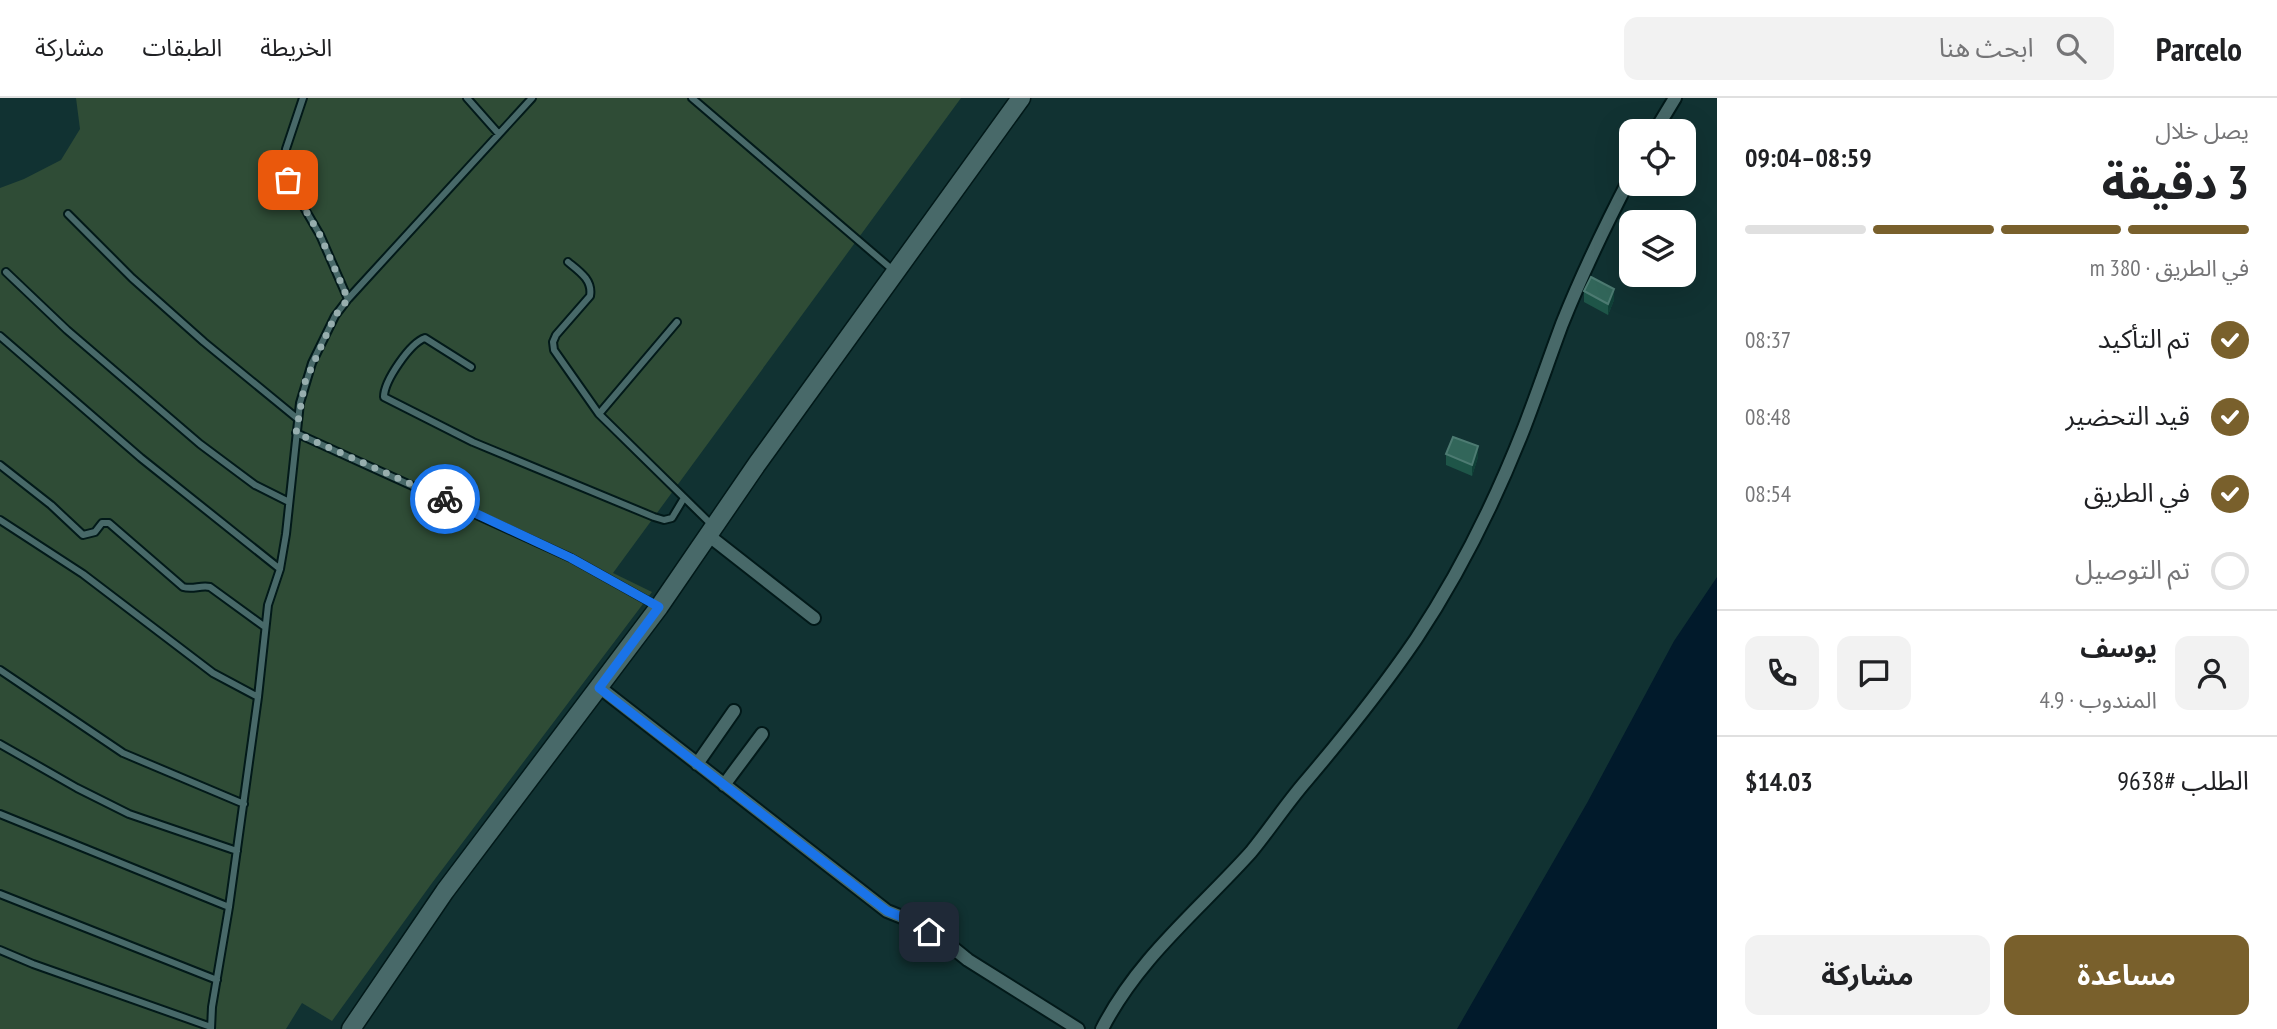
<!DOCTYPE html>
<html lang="ar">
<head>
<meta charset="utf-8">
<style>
  body { margin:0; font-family:"PT Sans Narrow","Noto Sans Arabic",sans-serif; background:#f2f2f2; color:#202124; direction:rtl; height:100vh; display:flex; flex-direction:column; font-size:26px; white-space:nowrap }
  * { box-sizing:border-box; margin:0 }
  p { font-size:23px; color:#757577 }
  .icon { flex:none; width:38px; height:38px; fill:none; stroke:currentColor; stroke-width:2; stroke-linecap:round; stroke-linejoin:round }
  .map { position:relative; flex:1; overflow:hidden; direction:ltr }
  .drawer { display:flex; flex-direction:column; background:#fff; width:560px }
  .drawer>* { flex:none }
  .fabs { position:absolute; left:1619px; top:21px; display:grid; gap:14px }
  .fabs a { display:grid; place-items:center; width:77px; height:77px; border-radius:14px; background:#fff; box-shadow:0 7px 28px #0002; font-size:35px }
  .pin { position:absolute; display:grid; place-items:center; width:60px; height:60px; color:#fff; margin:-30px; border-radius:14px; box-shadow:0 4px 10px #0006 }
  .courier { position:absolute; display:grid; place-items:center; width:70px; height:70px; margin:-35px; border:5px solid #1a73e8; border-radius:50%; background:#fff; color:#222; box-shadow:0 2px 9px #0007 }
  .headline em { font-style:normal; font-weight:700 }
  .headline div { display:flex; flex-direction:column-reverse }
  .headline { display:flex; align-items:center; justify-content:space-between; height:119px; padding:0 28px }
  h1 { font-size:46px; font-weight:700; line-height:52px }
  .bar { display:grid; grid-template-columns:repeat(4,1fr); gap:10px 7px; align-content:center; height:84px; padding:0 28px }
  .bar i { height:9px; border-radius:5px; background:#e0e0e0 }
  .bar .on { background:#79602c }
  .bar p { grid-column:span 4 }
  .line { display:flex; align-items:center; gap:18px; padding:0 28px; border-top:2px solid #e0e0e0 }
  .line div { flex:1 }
  .round { display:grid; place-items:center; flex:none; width:74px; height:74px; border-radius:14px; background:#f2f2f2 }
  ol { padding:0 28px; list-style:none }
  li { display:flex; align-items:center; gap:21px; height:77px }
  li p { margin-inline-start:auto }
  li .icon { padding:7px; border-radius:50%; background:#79602c; color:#fff; stroke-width:4 }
  li:last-child { color:#757577 }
  li i { width:38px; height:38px; border:4px solid #e0e0e0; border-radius:50% }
  .primary-button { display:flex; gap:14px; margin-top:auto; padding:14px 28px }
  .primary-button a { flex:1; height:80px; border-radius:14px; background:#79602c; color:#fff; font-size:28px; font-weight:700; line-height:80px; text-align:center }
  .primary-button a+a { background:#f2f2f2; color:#202124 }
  header { display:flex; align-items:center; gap:42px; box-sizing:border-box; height:98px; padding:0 35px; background:#fff; border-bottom:2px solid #e0e0e0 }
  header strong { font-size:33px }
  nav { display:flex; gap:38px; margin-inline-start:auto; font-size:24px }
  .search { width:490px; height:63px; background:#f2f2f2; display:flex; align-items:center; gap:18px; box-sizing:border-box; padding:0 24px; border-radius:14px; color:#757577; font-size:26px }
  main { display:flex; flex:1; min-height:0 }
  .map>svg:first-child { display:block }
  .green { fill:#2f4c36 }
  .water { fill:#011a2b }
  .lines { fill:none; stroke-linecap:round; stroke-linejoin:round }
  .lane-casing { stroke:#021919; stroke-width:10 }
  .street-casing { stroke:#021919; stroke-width:16 }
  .secondary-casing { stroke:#021919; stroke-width:21 }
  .lane { stroke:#486969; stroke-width:6 }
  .street { stroke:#486969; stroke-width:12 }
  .secondary { stroke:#486969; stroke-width:18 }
  .wall { fill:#1e5548 }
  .shaded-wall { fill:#104037 }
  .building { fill:#32665a; stroke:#4d7b72; stroke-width:2 }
  .done { stroke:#97aeae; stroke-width:7; stroke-dasharray:0 12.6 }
  .route { stroke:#1a73e8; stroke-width:9 }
</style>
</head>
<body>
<header>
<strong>Parcelo</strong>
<div class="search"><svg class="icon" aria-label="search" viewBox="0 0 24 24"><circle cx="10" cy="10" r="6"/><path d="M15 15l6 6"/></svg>ابحث هنا</div>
<nav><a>الخريطة</a><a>الطبقات</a><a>مشاركة</a></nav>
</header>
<main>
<section class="drawer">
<div class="headline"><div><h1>3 دقيقة</h1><p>يصل خلال</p></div><em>08:59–09:04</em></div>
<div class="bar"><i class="on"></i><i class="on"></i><i class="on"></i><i></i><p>في الطريق · 380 m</p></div>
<ol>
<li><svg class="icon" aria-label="check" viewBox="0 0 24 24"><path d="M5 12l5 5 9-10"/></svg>تم التأكيد<p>08:37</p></li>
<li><svg class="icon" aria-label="check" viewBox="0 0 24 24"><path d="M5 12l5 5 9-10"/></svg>قيد التحضير<p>08:48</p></li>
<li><svg class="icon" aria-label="check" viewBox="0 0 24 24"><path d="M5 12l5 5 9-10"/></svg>في الطريق<p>08:54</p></li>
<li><i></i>تم التوصيل</li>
</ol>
<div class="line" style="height:126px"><a class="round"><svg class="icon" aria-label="person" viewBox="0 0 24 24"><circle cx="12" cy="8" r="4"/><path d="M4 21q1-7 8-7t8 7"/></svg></a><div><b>يوسف</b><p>المندوب · 4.9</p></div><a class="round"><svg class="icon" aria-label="chat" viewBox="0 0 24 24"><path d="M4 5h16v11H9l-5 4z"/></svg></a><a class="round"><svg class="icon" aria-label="phone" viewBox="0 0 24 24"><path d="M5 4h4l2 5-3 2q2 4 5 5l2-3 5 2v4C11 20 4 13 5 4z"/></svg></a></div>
<div class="line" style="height:91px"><div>الطلب #9638</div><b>$14.03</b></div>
<div class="primary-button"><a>مساعدة</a><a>مشاركة</a></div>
</section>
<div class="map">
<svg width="1717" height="931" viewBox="0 0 1717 931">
  <rect width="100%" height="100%" fill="#113232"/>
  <path class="green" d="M76,0H961L613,475L652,494L432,785L332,923L302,905L286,931H0V90L24,81L61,62L80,31Z"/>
  <path class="water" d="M1717,479V931H1457L1587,705L1674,543Z"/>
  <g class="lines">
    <defs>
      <path id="lane" d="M303,0L286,51L284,66L288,82L320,137L348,201
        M467,0L498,35
        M692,0L894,173
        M68,116L132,180L204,244L298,321
        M568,164C579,173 593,182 590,198L556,237L553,244L554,252L599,316L712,427
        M6,174L67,232L200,346L255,387L289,404
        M0,238L141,360L280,471
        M471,269L425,240C410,245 384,283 384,299L473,344L654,419L664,422L672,420L684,400
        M599,316L677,224
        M296,335L571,460L657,508
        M0,367L51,407L83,437L95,434L102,425H109L183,489C193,492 200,487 210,489L265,529
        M0,422L83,476L213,575L258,599
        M0,572L123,655L244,706
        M0,646L77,690L129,716L237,753
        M0,716L229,809
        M0,796L217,882
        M0,852L33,866L211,929
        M211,931L212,909L229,809L258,599L268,507L280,471L286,436L300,305L312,265L335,218L348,201L532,0"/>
      <path id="street" d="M1655,33L1675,0
        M708,437L814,520
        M599,589L887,813L907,821L947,845L968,862L1078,931
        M697,666L734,613
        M724,687L762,636
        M1102,931C1138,860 1199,812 1251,754C1270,731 1286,706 1306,683C1345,637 1382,591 1416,541C1459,476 1495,404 1524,330C1537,296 1549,261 1562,226C1582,176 1606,126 1631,78"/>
      <path id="secondary" d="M351,931L445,793L659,509L757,366L1021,0"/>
    </defs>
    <use href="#lane" class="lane-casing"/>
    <use href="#street" class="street-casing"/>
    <use href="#secondary" class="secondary-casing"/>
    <use href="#lane" class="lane"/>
    <use href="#street" class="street"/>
    <use href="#secondary" class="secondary"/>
  </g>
  <path class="wall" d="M1584,193L1614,202L1608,217L1584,204Z
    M1446,356L1478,359L1472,378L1446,367Z"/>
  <path class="shaded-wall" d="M1614,191V202L1608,217V206Z
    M1478,348V359L1472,378V367Z"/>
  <path class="building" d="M1591,179L1614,191L1608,206L1584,193Z
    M1453,339L1478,348L1472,367L1446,356Z"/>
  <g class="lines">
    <path class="done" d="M288,82L320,137L348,201L335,218L305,284L296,335L445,401"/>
    <path class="route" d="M445,401L571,460L659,509L599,590L887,813L907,821L929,834"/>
  </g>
</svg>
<div class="fabs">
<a><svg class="icon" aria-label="locate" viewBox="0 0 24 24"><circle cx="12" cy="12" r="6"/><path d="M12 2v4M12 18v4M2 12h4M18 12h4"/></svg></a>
<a><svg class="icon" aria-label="layers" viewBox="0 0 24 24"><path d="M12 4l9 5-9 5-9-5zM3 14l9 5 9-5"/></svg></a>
</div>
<div class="pin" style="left:288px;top:82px;background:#ea580c"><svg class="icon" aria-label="bag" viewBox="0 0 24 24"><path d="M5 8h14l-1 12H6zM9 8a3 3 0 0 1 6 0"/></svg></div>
<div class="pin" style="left:929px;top:834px;background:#1f2937"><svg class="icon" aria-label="home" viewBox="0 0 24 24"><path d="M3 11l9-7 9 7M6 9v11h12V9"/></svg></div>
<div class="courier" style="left:445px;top:401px"><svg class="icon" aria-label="bike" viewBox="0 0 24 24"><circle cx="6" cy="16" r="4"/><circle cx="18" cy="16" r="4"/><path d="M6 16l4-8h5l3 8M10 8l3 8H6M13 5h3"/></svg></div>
</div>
</main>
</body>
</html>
